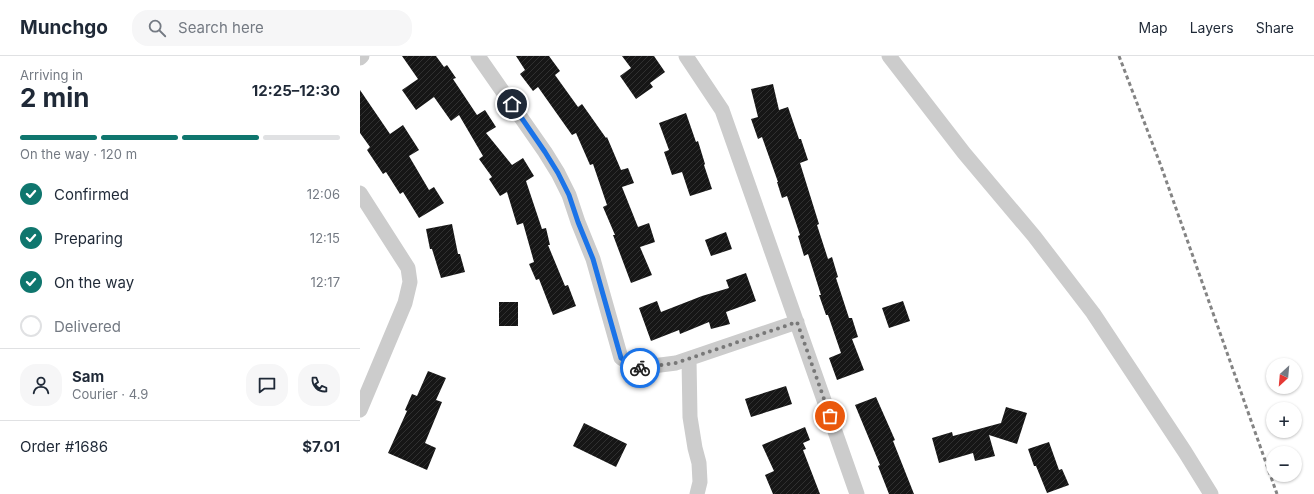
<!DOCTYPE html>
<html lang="en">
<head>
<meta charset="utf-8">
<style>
  body { margin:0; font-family:Inter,sans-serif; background:#f6f6f7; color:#1f2937; height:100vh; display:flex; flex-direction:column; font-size:15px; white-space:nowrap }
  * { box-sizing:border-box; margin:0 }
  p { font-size:13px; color:#747a83 }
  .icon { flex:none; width:22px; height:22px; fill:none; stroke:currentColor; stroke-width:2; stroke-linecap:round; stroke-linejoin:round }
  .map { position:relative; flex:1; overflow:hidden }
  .drawer { display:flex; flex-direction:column; background:#fff; width:360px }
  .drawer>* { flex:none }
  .needle { width:26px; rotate:206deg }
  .tools { position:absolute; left:906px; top:302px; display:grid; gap:8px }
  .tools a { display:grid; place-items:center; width:36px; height:36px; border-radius:50%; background:#fff; box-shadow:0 1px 3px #0004; font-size:20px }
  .pin { position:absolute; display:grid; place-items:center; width:34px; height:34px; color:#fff; margin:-17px; border:2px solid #fff; border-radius:50%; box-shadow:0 1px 4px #0007 }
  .courier { position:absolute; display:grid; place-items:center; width:40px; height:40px; margin:-20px; border:3px solid #1a73e8; border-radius:50%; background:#fff; color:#222; box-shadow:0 1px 5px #0007 }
  .headline em { font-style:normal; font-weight:700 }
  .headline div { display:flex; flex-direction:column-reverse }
  .headline { display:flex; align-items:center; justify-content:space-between; height:68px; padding:0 20px }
  h1 { font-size:26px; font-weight:700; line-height:30px }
  .bar { display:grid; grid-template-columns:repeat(4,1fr); gap:6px 4px; align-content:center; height:48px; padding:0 20px }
  .bar i { height:5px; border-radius:3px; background:#e0e1e3 }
  .bar .active { background:#0f766e }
  .bar p { grid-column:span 4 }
  .line { display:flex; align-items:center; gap:10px; padding:0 20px; border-top:1px solid #e0e1e3 }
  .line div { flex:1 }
  .round { display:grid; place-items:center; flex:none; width:42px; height:42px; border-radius:16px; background:#f6f6f7 }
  ol { padding:0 20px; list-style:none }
  li { display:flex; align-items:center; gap:12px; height:44px }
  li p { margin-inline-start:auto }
  li .icon { padding:4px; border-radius:50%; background:#0f766e; color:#fff; stroke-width:4 }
  li:last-child { color:#747a83 }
  li i { width:22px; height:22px; border:2px solid #e0e1e3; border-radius:50% }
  header { display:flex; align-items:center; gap:24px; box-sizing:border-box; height:56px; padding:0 20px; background:#fff; border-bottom:1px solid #e0e1e3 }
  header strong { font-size:19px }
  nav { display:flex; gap:22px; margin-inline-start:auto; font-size:14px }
  .search { width:280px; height:36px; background:#f6f6f7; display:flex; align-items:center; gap:10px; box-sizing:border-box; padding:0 14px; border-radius:16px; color:#747a83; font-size:15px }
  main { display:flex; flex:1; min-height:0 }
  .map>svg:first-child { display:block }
  .building { fill:url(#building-hatch) }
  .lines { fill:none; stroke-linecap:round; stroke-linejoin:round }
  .street { stroke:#ccc; stroke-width:15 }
  .rail { stroke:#848484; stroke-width:3; stroke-dasharray:4 3; stroke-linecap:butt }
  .done { stroke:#787878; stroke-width:4; stroke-dasharray:0 7.2 }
  .route { stroke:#1a73e8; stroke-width:5 }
</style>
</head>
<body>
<header>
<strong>Munchgo</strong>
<div class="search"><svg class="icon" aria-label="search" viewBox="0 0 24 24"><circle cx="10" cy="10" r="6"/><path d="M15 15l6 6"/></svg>Search here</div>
<nav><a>Map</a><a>Layers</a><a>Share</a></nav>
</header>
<main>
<section class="drawer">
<div class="headline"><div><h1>2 min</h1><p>Arriving in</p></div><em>12:25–12:30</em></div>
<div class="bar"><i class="active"></i><i class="active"></i><i class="active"></i><i></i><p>On the way · 120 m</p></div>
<ol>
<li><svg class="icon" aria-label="check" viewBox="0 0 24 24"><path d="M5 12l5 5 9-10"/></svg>Confirmed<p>12:06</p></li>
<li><svg class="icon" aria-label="check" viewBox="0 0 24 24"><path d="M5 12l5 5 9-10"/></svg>Preparing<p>12:15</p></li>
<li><svg class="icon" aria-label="check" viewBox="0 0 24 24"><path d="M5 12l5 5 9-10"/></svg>On the way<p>12:17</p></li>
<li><i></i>Delivered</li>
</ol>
<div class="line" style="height:72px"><a class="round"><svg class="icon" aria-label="person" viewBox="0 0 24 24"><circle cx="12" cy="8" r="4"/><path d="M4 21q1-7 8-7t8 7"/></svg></a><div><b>Sam</b><p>Courier · 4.9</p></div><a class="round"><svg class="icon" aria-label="chat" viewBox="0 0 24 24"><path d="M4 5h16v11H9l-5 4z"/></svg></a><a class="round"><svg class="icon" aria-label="phone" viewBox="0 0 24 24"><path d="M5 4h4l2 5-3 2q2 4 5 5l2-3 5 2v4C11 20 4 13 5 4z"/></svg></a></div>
<div class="line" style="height:52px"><div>Order #1686</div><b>$7.01</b></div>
</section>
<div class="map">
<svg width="954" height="438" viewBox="0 0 954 438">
  <defs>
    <pattern id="building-hatch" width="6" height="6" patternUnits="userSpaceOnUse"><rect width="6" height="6" fill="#161616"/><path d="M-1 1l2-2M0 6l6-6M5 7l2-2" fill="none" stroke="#303030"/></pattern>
  </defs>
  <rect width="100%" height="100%" fill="#fff"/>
  <path class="building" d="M42,0H76L84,11L87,9L96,22L93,23L117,59L125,54L136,71L126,77L152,109L163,102L174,120L166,125L182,173L186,172L190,189H188L205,230L208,229L216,250L193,259L179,223L176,224L169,208L174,206L163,167L157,169L147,136L140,140L129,123L132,121L119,103L123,100L99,59L91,65L74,41L56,54L42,34L58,23Z
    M156,0H189L200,15L195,19L218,51L222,48L246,82L247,81L261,114L268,112L274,127L262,131L278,171L289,167L295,186L280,191L292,219L271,227L253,179H255L243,151L247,149L233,108L230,109L216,77L212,79L178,31L173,35L160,18L165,14Z
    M262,0H294L305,16L290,27L293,31L276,43L260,20L271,12Z
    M413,28L419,54L428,51L439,83H441L448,104L440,107L459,168L457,169L468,203L472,201L478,221L476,222L489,262H492L498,281L492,283L504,314L477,324L469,302L481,297L468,259H466L459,239H461L448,198L444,200L438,180L440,179L427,140L422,142L417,126H418L402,81L398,83L391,63L398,61L391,33Z
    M0,34L30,78L43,69L59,94L49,100L69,134L74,131L84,147L59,162L43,136L40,138L26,116L23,118L7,94L10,91L0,77Z
    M326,57L336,86L338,85L345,108L344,109L352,133L330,140L322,116L312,119L304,96L309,94L299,67Z
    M92,168L98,198H100L105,216L81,222L72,193H70L66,173Z
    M366,176L372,193L351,200L345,184Z
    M386,217L396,245L366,256L370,268L351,273L349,266L320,278L319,274L291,285L279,252L297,245L301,256L342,240L369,232L366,224Z
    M543,245L550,265L529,272L522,252Z
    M139,246H158V270H139Z
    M68,315L86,322L76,344L82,346L65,387L76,392L67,414L28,397L47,355L45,354L52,338L57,340Z
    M426,330L432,348L391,361L385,343Z
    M516,341L535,384L533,385L554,438H529L518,410L520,409L495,349Z
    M646,351L667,357L657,388L629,379L635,400L615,405L613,397L579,407L572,382L592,376L593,380L641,367Z
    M224,367L267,388L256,411L213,390Z
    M445,371L450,384L443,387L446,393L443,394L460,438H413L405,419L414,415L402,389Z
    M689,386L699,414L702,413L709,429L687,437L676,410H674L668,393Z"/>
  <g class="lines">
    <path class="street" d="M118,0L185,96L198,117L209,139L218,166L233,203L261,302L277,312L316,307L437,266
      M326,0L362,54L497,438
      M529,0L604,97L674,180L733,257L825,396L851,438
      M0,2L2,0
      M0,137L48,212L50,226L45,247L0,354
      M329,303L330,361L335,392L339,407L340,426L337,438"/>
    <path class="rail" d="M759,0L801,110L917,438"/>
  </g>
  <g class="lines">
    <path class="done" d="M280,312L316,307L437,266L470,360"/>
    <path class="route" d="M152,48L185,96L198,117L209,139L218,166L233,203L261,302L277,312H280"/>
  </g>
</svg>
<div class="tools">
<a><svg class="needle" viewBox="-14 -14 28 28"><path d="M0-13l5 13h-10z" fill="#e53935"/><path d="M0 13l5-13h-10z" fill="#747a83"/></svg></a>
<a>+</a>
<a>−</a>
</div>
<div class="pin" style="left:470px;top:360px;background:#ea580c"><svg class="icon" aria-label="bag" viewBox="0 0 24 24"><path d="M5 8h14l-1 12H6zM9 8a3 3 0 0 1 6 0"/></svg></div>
<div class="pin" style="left:152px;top:48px;background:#1f2937"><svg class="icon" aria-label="home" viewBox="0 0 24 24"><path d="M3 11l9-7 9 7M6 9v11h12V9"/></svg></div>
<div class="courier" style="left:280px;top:312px"><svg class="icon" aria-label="bike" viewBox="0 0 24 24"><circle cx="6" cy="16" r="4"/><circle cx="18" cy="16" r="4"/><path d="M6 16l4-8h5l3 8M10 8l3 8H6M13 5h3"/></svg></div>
</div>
</main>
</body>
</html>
